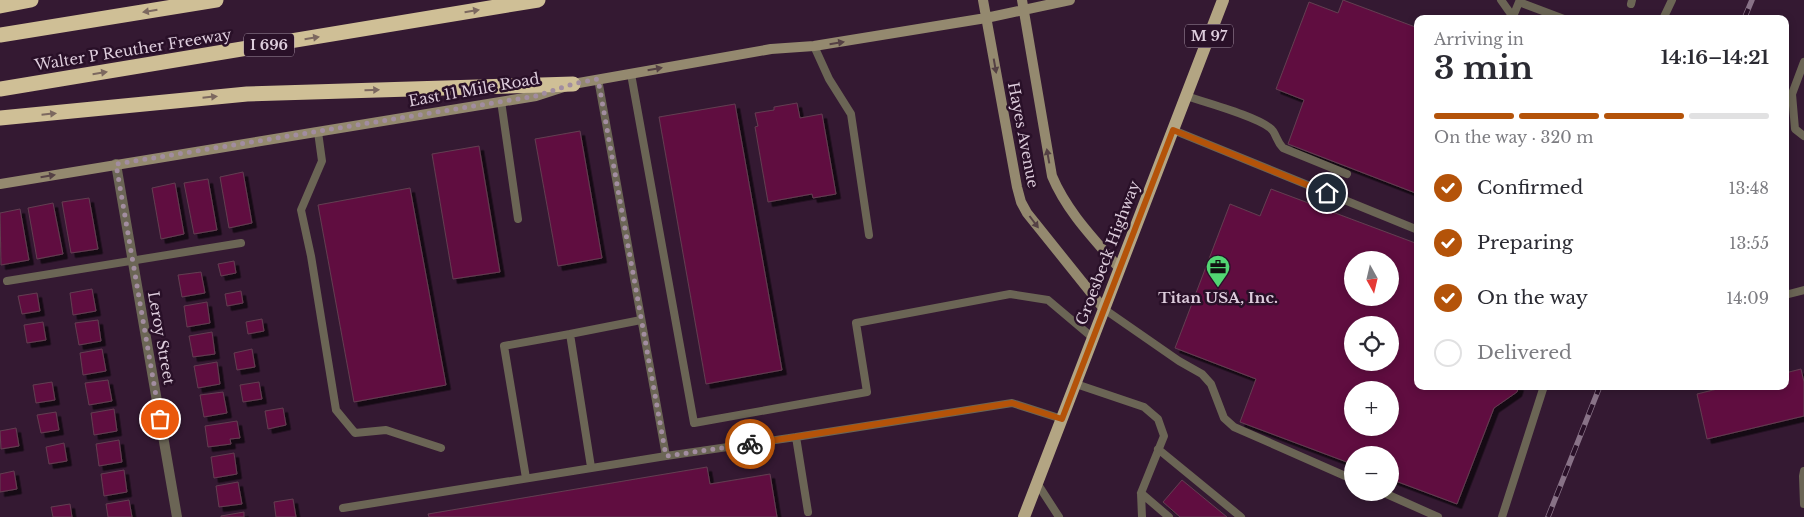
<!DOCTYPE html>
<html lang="en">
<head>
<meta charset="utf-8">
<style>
  body { margin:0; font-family:"Libre Baskerville",serif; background:#f2f2f3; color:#2b2b33; height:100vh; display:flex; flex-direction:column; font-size:19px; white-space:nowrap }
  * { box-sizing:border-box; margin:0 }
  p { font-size:16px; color:#7c7c81 }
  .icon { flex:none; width:28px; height:28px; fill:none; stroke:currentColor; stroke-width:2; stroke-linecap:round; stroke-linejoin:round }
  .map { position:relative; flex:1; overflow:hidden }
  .drawer { position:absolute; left:1414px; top:15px; width:375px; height:375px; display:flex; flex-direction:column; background:#fff; border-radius:10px; box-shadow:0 2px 8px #0003 }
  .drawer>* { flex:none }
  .needle { width:32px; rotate:172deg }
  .fabs { position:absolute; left:1344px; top:251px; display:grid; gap:10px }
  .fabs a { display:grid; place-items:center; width:55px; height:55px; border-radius:50%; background:#fff; box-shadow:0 2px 8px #0003; font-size:25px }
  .pin { position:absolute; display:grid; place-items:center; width:42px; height:42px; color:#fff; margin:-21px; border:2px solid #fff; border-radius:50%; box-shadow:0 1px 5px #0007 }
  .courier { position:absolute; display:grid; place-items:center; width:50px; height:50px; margin:-25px; border:4px solid #b45309; border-radius:50%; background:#fff; color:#222; box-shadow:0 1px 6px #0007 }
  .overview em { font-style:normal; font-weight:800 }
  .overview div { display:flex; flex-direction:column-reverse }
  .overview { display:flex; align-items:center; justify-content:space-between; height:85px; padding:0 20px }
  h1 { font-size:32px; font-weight:800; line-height:38px }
  .bar { display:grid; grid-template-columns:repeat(4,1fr); gap:8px 5px; align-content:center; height:60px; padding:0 20px }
  .bar i { height:6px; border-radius:4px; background:#e1e1e2 }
  .bar .selected { background:#b45309 }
  .bar p { grid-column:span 4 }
  ol { padding:0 20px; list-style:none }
  li { display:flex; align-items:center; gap:15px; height:55px }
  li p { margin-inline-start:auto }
  li .icon { padding:5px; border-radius:50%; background:#b45309; color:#fff; stroke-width:4 }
  li:last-child { color:#7c7c81 }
  li i { width:28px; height:28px; border:2px solid #e1e1e2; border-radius:50% }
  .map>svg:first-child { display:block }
  .building { fill:#600f41; stroke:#633e51; fill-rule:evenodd; filter:url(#shadow) }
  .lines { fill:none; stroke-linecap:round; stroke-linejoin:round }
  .service { stroke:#6b6555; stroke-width:8 }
  .minor { stroke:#6b6555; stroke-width:10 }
  .secondary { stroke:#94896f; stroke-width:10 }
  .primary { stroke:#b3a583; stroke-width:12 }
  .motorway { stroke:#cfbf96; stroke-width:15 }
  .rail-casing { stroke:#887287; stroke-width:5.5 }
  .rail { stroke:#291028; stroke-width:4; stroke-dasharray:11; stroke-linecap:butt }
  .oneway { fill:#7c685f }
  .oneway2 { fill:#544044 }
  .done { stroke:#a28da0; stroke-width:5; stroke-dasharray:0 9 }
  .route { stroke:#b45309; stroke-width:6 }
  .labels { text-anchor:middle; stroke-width:5; stroke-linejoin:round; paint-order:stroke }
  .shield { fill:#291028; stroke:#a794a6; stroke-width:1 }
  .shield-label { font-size:14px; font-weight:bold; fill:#ddccdc }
  .street-label { font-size:15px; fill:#ddccdc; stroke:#291028 }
  .poi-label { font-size:15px; font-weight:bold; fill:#ddccdc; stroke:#291028 }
</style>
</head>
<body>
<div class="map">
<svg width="1804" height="517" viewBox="0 0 1804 517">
  <defs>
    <filter id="shadow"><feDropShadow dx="4.5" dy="4.5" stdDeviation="0" flood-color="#0009"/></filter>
  </defs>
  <rect width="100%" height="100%" fill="#341932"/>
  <path class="building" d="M1343,0L1418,28V194L1288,144L1304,100L1276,89L1309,2L1338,13Z
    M797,103L800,118L822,114L836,194L813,198L812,194L768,202L755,127L758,126L755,113L774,110V107Z
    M735,104L782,370L706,384L659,117Z
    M580,131L602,258L558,266L535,139Z
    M479,146L500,272L453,279L432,154Z
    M243,172L252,223L229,228L220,177Z
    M208,179L217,230L194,234L184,183Z
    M175,183L184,234L161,239L152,188Z
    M410,188L446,385L354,402L318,205Z
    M1271,189L1418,244V386H1519L1517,392L1494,408L1457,504L1390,479V455H1352V464L1240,422L1256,379L1175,348L1230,204L1260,216ZM1352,260H1390V298H1352ZM1352,325H1390V362H1352ZM1352,390H1390V428H1352Z
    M89,198L98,249L71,253L62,202Z
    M53,203L63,254L37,259L28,208Z
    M20,209L29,260L1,265L0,213Z
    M234,261L236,273L221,276L218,264Z
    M201,272L205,293L182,297L178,275Z
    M92,289L96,311L73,315L70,293Z
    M241,291L243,303L227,306L225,294Z
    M37,293L40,311L22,314L18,296Z
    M207,302L210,323L187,327L184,306Z
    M262,319L264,331L248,334L246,322Z
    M98,320L101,341L79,345L75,323Z
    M43,322L46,340L27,343L24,325Z
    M212,332L215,354L193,357L189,336Z
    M102,349L106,371L83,375L80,353Z
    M252,349L255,367L237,370L234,353Z
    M217,362L220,384L198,388L194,366Z
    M1801,369L1804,382V416L1707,439L1697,394L1729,386H1785V373Z
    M108,380L112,401L89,405L85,383Z
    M52,382L55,400L36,403L33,385Z
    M259,382L262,399L243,402L240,385Z
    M223,392L227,413L204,417L200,395Z
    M283,408L286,425L268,429L265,411Z
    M114,409L117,431L94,435L91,413Z
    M56,412L59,430L41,433L37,415Z
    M237,421L240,438L230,439L231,444L208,447L205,426Z
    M16,428L19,446L1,449L0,431Z
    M119,440L122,462L99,466L96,444Z
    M64,443L67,461L49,464L46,447Z
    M234,453L237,474L214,478L211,457Z
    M707,467L710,484L770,474L777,517H429L428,514Z
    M124,470L127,492L104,496L101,474Z
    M14,471L17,489L0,492V474Z
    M1182,480L1227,517H1180L1163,502Z
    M238,482L242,504L219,507L216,486Z
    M293,499L296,517H276L274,502Z
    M129,500L132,517H108L106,504Z
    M70,504L72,517H53L51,507Z
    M244,512V517H221V516Z"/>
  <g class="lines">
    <path class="service" d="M1501,0L1513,17
      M1631,4L1632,0
      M1512,19L1519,2L1564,19
      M1663,19L1672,0
      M814,46L829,79L851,114L869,235
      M1804,62L1792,94L1795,129L1804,136
      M631,74L694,423L867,392L856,323L1010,294L1048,300L1093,338
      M1186,96C1204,102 1264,118 1273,131C1277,137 1277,142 1283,148L1347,174
      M501,101L518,219
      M1173,130L1418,230
      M318,132L322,161L301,210L311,256L336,410L355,433L386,430L441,448
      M7,281L241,243
      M1785,295L1804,290
      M1104,309L1179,361L1202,374L1211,384L1224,418L1234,427L1352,479
      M1076,384L1144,407L1158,419L1164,436L1141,493L1142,517
      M1158,449L1241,517
      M666,456L796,437
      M591,467L570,334L641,320
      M1804,471L1803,476L1804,504
      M526,478L504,346L570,334
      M1037,483L1059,517
      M1382,492L1438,517
      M1141,493L1169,517
      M343,508L666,456L598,79
      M808,512L796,437L1012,403L1062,419
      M1502,517L1544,386"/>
    <path class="minor" d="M116,164L177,517"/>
    <path class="secondary" d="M983,0L1017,187L1021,202L1027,213L1104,309
      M1022,0L1052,176C1067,212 1095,240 1120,269
      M0,184L536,96L573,84L771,49L814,46L986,18L1070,0"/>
    <path class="primary" d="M1024,517L1223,0"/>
    <path class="motorway" d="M0,6L31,0
      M0,35L216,0
      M0,89L538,0
      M0,118L247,94L573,84"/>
    <defs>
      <path id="rail" d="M1744,19L1752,0
        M1548,517L1600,386"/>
    </defs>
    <use href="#rail" class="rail-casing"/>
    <use href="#rail" class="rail"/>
  </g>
  <defs><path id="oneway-solid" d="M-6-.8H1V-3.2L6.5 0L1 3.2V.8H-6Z" transform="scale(1.25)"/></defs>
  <g class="oneway">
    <use href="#oneway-solid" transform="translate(150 11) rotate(171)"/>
    <use href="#oneway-solid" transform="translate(472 11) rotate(-9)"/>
    <use href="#oneway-solid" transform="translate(312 38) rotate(-9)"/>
    <use href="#oneway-solid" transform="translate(100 73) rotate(-9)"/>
    <use href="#oneway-solid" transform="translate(372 90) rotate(-2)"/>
    <use href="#oneway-solid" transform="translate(210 97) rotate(-6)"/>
    <use href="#oneway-solid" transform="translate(49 114) rotate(-6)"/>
  </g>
  <g class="oneway2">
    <use href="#oneway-solid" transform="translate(837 43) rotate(-9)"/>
    <use href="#oneway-solid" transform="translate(995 66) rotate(80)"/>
    <use href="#oneway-solid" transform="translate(655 69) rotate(-10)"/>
    <use href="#oneway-solid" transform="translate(1048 156) rotate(-100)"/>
    <use href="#oneway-solid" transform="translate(48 176) rotate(-9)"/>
    <use href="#oneway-solid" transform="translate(1034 222) rotate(53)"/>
  </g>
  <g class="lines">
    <path class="done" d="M160,419L116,164L536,96L573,84L598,79L666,456L750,444"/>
    <path class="route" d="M750,444L1012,403L1062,419L1173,130L1327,193"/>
  </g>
  <defs>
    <symbol id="office-pin" viewBox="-11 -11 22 30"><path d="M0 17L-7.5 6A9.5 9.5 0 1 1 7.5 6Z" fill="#52d673" stroke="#291028"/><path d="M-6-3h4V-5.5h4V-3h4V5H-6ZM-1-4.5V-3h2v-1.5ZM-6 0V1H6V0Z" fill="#111"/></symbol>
  </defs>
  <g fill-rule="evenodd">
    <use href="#office-pin" x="1204" y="253" width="28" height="38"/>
  </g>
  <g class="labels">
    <g class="shield">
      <rect x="1185" y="24.5" width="48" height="23" rx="4"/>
      <rect x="244" y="33.5" width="50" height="23" rx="4"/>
    </g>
    <g class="shield-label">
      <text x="1209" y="41">M 97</text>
      <text x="269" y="50">I 696</text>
    </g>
    <g class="street-label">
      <text transform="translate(133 50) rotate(-9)" y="5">Walter P Reuther Freeway</text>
      <text transform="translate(474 90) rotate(-10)" y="5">East 11 Mile Road</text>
      <text transform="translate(1023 135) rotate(79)" y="5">Hayes Avenue</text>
      <text transform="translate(1108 253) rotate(-69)" y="5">Groesbeck Highway</text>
      <text transform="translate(161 338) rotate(80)" y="5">Leroy Street</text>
    </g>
    <g class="poi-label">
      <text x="1218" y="303">Titan USA, Inc.</text>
    </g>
  </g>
</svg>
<div class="fabs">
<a><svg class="needle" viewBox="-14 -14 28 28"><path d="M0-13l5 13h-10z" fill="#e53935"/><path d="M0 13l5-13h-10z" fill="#7c7c81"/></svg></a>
<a><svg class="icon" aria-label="locate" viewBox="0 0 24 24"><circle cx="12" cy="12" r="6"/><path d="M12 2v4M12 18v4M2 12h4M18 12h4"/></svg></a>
<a>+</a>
<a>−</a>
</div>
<div class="pin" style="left:160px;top:419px;background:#ea580c"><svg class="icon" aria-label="bag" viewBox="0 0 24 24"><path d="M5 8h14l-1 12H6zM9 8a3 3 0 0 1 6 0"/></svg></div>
<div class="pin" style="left:1327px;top:193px;background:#1f2937"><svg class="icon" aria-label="home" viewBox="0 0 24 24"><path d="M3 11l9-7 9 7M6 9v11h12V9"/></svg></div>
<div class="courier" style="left:750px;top:444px"><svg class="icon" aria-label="bike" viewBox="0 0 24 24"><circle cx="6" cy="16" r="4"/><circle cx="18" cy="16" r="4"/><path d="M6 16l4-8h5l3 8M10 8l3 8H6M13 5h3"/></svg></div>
<section class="drawer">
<div class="overview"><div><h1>3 min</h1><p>Arriving in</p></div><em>14:16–14:21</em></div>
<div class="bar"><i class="selected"></i><i class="selected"></i><i class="selected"></i><i></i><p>On the way · 320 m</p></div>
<ol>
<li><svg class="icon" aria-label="check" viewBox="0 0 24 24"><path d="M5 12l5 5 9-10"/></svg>Confirmed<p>13:48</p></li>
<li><svg class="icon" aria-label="check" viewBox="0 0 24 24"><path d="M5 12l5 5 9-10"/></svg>Preparing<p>13:55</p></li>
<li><svg class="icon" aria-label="check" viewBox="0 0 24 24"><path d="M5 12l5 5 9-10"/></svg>On the way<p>14:09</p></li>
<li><i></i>Delivered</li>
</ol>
</section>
</div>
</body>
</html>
